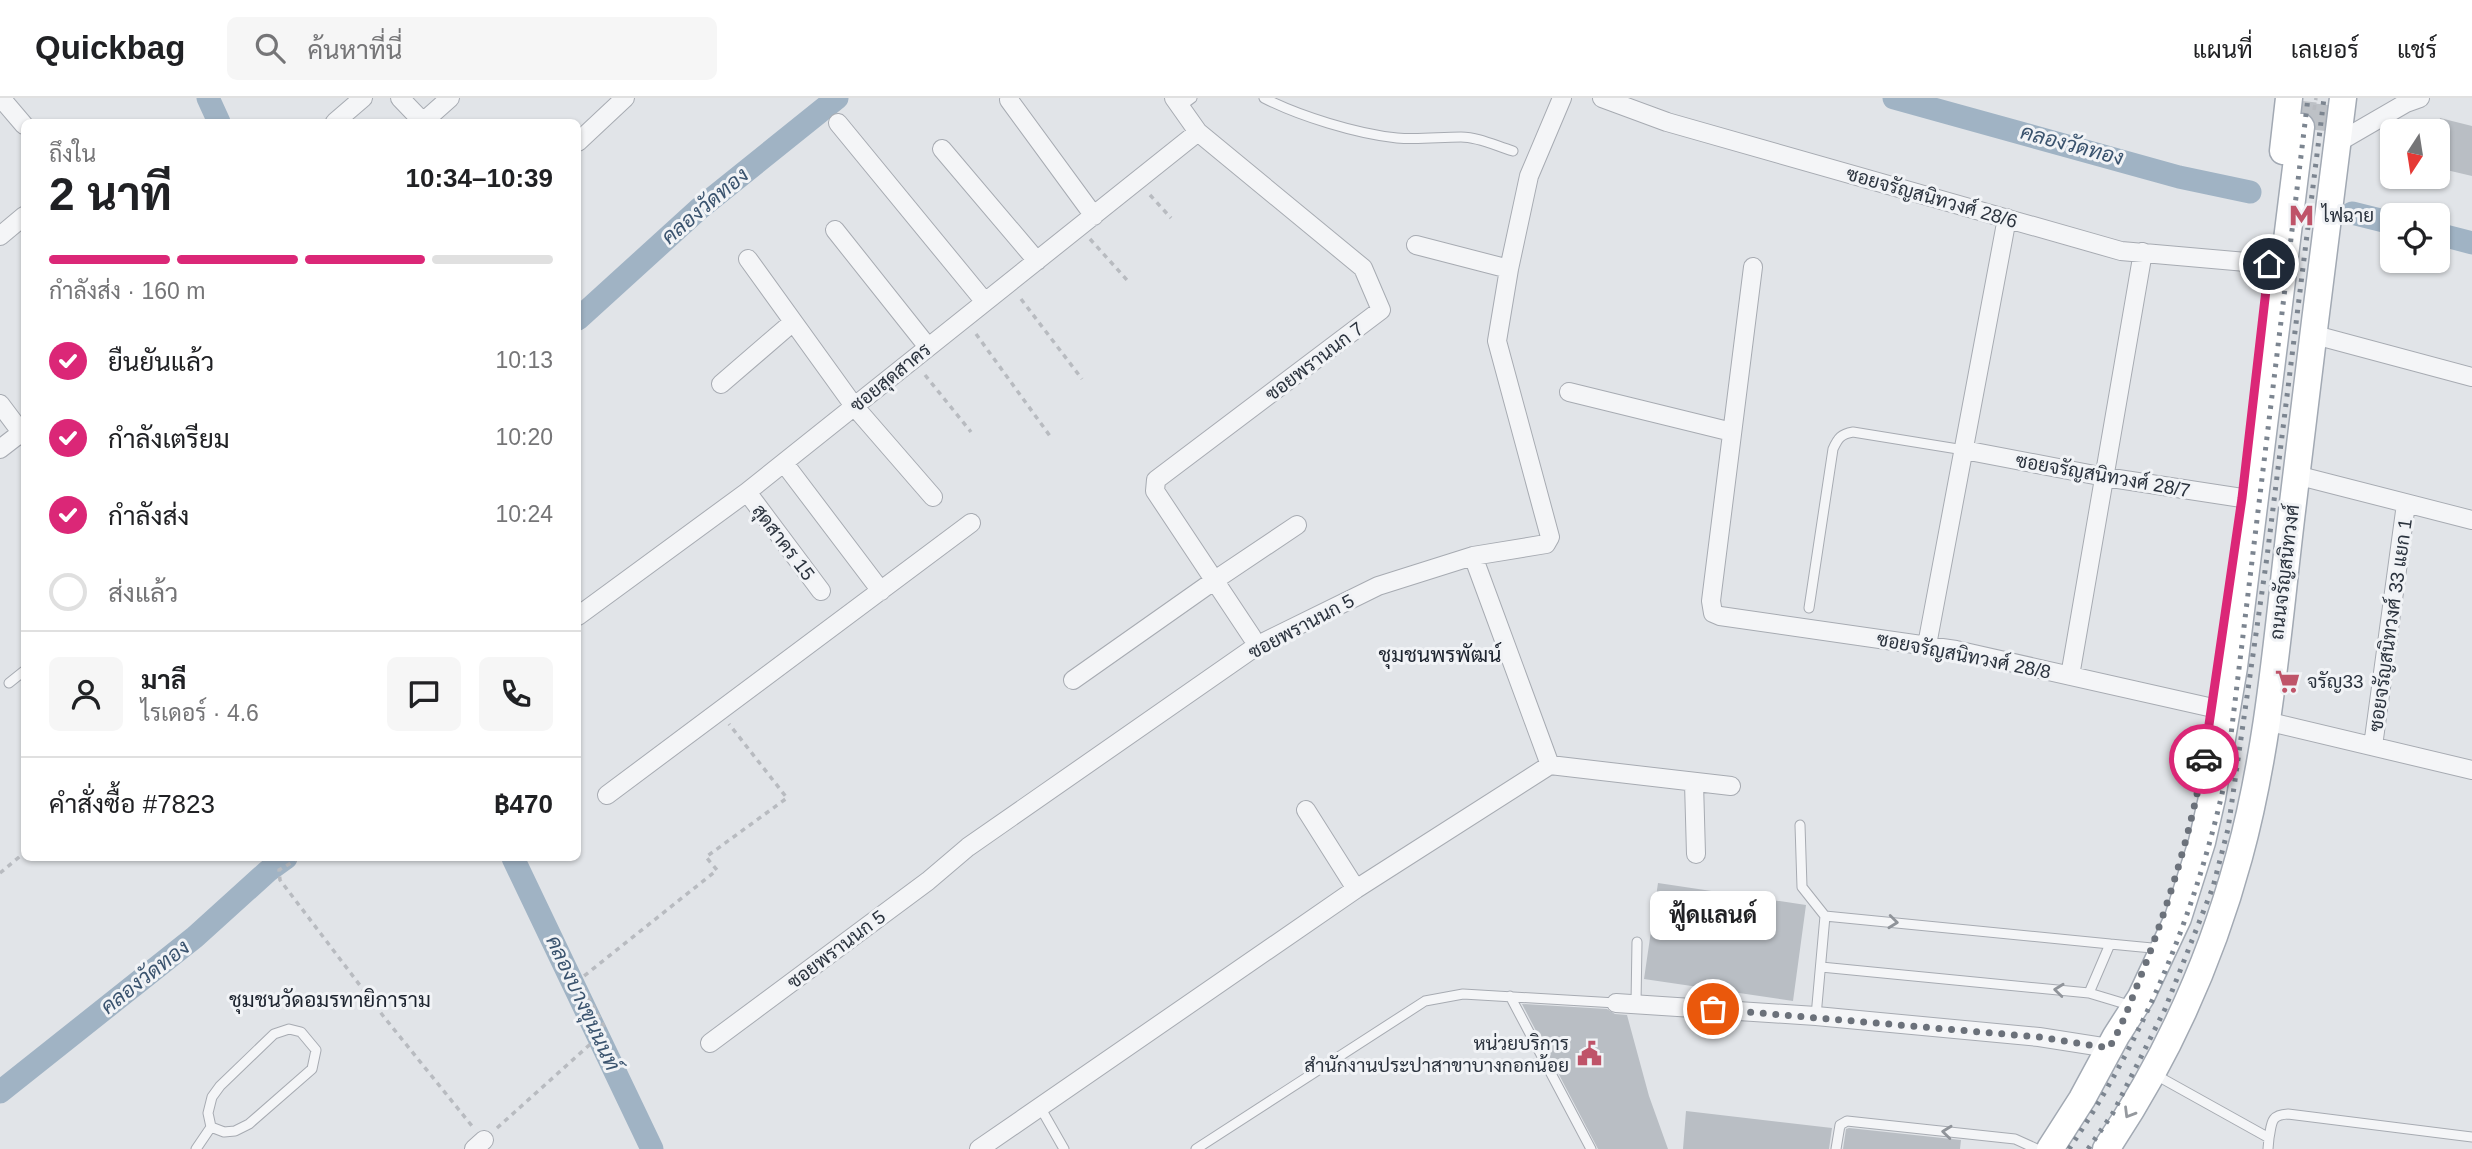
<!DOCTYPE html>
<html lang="th">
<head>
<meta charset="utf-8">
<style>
  body { margin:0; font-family:Helvetica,Sarabun,sans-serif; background:#f6f6f6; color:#202124; height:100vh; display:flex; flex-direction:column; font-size:26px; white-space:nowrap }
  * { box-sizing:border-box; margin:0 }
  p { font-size:23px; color:#757577 }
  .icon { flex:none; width:38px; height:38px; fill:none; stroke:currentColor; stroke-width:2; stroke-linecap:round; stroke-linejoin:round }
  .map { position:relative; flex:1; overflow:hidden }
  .panel { position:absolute; left:21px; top:21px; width:560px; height:742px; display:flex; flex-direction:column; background:#fff; border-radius:10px; box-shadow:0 2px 5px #0004 }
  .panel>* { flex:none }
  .needle { width:46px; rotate:192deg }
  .buttons { position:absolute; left:2380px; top:21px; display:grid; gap:14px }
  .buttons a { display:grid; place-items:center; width:70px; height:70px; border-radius:10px; background:#fff; box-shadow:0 2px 5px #0004; font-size:35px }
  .pin { position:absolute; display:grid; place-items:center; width:60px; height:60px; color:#fff; margin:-30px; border:4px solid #fff; border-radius:50%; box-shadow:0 2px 7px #0007 }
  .courier { position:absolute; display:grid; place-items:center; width:70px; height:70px; margin:-35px; border:5px solid #db2777; border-radius:50%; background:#fff; color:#222; box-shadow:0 2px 9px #0007 }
  .bubble { position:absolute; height:49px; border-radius:10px; background:#fff; box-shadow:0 2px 5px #0004; font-size:23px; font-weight:700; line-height:49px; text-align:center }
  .head em { font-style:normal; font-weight:700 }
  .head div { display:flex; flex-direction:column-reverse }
  .head { display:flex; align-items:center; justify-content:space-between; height:119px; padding:0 28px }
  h1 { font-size:46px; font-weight:700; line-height:52px }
  .bar { display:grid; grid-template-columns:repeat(4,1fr); gap:10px 7px; align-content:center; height:84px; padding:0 28px }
  .bar i { height:9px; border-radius:5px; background:#e0e0e0 }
  .bar .selected { background:#db2777 }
  .bar p { grid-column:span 4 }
  .line { display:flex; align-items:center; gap:18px; padding:0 28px; border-top:2px solid #e0e0e0 }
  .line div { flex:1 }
  .round { display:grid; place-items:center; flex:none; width:74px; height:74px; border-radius:10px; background:#f6f6f6 }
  ol { padding:0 28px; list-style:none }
  li { display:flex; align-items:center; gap:21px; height:77px }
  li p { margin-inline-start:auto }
  li .icon { padding:7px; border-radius:50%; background:#db2777; color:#fff; stroke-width:4 }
  li:last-child { color:#757577 }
  li i { width:38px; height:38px; border:4px solid #e0e0e0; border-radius:50% }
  header { display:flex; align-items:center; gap:42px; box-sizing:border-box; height:98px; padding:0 35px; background:#fff; border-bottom:2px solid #e0e0e0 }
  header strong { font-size:33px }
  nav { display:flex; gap:38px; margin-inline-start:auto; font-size:24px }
  .search { width:490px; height:63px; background:#f6f6f6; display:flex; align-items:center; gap:18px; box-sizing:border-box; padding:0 24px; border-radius:10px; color:#757577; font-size:26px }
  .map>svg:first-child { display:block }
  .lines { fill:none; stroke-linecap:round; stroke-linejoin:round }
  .canal { stroke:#a0b3c4; stroke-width:23 }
  .building { fill:#b9bec4 }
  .primary-tunnel { stroke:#bdc1c6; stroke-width:26; stroke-dasharray:26 13; stroke-linecap:butt }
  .service-casing { stroke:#a7abb2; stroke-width:11 }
  .minor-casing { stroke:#a7abb2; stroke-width:20 }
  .primary-casing { stroke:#a2a9b3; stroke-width:29 }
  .path { stroke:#b8bbc0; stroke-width:3.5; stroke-dasharray:5 5; stroke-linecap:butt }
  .service { stroke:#f4f5f7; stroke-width:9 }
  .minor { stroke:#f4f5f7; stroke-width:18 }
  .primary { stroke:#fff; stroke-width:26 }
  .rail { stroke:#7c8590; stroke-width:5; stroke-dasharray:3.5 7; stroke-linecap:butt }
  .oneway { stroke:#90949a }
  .oneway2 { stroke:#95999e }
  .done { stroke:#6b717a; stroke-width:7; stroke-dasharray:0 12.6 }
  .route { stroke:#db2777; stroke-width:9 }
  .labels { text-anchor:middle; stroke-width:6; stroke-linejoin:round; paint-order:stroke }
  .street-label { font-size:19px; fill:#2b333e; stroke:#f1f3f6 }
  .poi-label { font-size:19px; fill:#2b333e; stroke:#f1f3f6; text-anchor:start }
  .water-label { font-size:21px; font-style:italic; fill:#3a536e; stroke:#f1f3f6 }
  .neighbourhood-label { font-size:21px; fill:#1d242f; stroke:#f1f3f6 }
</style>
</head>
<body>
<header>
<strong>Quickbag</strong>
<div class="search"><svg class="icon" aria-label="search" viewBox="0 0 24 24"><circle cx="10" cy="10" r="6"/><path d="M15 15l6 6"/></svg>ค้นหาที่นี่</div>
<nav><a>แผนที่</a><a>เลเยอร์</a><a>แชร์</a></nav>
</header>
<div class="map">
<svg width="2472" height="1051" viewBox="0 0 2472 1051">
  <rect width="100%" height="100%" fill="#e1e4e8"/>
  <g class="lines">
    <path class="canal" d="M208,0L219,24
      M1894,0L2179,79L2250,94
      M2352,115L2392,125
      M2438,136L2472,145
      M578,221L699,111L837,0
      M513,760L652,1051
      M0,994L195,839L268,773L286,760"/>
  </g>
  <path class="building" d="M2440,20L2472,28V78L2438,70V31Z
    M1658,785L1806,807L1793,903L1644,881Z
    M1522,906L1607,911L1615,916L1627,917L1649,998L1668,1051H1598Z
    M1686,1013L1832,1030L1829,1051H1683Z
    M1849,1030L1961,1042L1960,1051H1843L1846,1031Z"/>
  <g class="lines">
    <path class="primary-tunnel" d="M2301,29L2304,0
      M2325,33L2329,0"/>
    <defs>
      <path id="service" d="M1264,0C1299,18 1357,36 1397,40C1418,42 1440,39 1461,39C1479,39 1496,48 1513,53
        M1180,9L1192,0
        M1809,510L1833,351C1838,340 1841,336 1853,334L1964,352
        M9,585L24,573
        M1800,727L1802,789L1825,818L2110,846L2089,895L1821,869
        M2110,846L2152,850
        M2089,895L2129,907
        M1510,898L1591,1051
        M1636,905L1637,844
        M1816,918L1825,818
        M2154,976L2269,1040L2268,1051
        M1040,1009L1064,1051
        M2269,1040C2272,1025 2270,1017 2288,1016L2472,1039
        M196,1051L211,1029L208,1015L212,999L220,988L274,936L289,931L301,934L316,952L312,971L249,1026L235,1033L224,1034L211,1029
        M1196,1051L1425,903L1463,896L1616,905
        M1836,1051L1840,1027L1847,1023L2015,1041L2037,1051"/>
      <path id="minor" d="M1,0L24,27
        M400,0L423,24L450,0
        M1174,0L1198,34L1363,170L1381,212L1156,382L1155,393L1252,539
        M1602,0L1667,24L2121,153L2269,166
        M1009,2L1094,118
        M335,24L363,0
        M838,25L985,204
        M578,44L625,0
        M2337,45L2406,5L2420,0
        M942,51L1037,163
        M835,132L928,249
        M0,138L24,118
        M1416,147L1509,171
        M748,161L854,308L933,399
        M1753,169L1711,503L1713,515L1720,518L1956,552L2213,610
        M2315,237L2472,279
        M721,286L793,224
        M1569,294L1732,334
        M0,306L24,338
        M0,351L22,334
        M1964,352L2105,379L2242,400
        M784,365L881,493
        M2296,377L2472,422
        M747,394L821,493
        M1473,458L1550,667
        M578,518L747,394L1198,34
        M1927,547L2007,120
        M2070,578L2143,154
        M1073,582L1215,482L1297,427
        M2266,623L2472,672
        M2373,648L2406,406
        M1694,685L1696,756
        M607,697L971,425
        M1306,712L1356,791
        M1616,905L1816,918L2039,939L2109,950
        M710,945L928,783L968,749L1258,547L1378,488L1473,458L1546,446L1550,439L1497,243L1509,171L1529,78L1562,0
        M474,1051L484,1042
        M979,1051L1356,791L1550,667L1731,688"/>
      <path id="primary" d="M2283,53L2289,0
        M2050,1051L2082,1001L2116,938L2141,899L2178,820L2202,744L2212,700L2234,569L2301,29
        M2106,1051C2166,962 2211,862 2239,759C2270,646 2278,528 2292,413C2308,275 2326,138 2343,0"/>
    </defs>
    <use href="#service" class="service-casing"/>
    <use href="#minor" class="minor-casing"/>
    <use href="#primary" class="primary-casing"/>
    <path class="path" d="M2314,12L2316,0
      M1150,97L1171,120
      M1090,141L1127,182
      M1021,201L1082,281
      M976,236L1050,338
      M925,277L971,334
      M299,760L279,772L280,782L384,919L472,1028
      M0,775L24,755
      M497,1030L606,932L579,882L717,772L706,759L787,700L729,626"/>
    <use href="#service" class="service"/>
    <use href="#minor" class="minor"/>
    <use href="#primary" class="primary"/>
    <path class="rail" d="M2069,1051C2146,937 2197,812 2226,678L2308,0
      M2088,1051L2113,1015L2165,911L2213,789L2228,731L2267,459L2324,0"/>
  </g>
  <defs><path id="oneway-chevron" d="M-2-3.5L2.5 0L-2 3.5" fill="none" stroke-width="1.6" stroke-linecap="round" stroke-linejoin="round" transform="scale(1.75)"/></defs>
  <g class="oneway">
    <use href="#oneway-chevron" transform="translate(1893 824) rotate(6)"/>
    <use href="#oneway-chevron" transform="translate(2059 892) rotate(-174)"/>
    <use href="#oneway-chevron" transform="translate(1947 1034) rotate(-174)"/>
  </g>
  <use class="oneway2" href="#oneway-chevron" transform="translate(2129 1015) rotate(121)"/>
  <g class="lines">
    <path class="done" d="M1713,911L2039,939L2109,950C2124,925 2133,897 2144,870C2170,802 2191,733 2204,661"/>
    <path class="route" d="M2204,661L2242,400L2269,166"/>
  </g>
  <defs>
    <symbol id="metro-bare" viewBox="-9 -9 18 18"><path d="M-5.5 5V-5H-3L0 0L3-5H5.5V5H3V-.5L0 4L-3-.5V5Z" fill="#bf5469" stroke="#f1f3f6" stroke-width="2.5" paint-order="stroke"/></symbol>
    <symbol id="supermarket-bare" viewBox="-9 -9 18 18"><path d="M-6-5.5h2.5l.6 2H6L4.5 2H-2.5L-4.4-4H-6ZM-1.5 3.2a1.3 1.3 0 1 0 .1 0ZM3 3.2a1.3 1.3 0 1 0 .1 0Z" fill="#bf5469" stroke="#f1f3f6" stroke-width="2.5" paint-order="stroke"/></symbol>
    <symbol id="civic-bare" viewBox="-9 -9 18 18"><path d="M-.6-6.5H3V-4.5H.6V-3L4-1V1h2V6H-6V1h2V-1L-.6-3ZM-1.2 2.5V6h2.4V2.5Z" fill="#bf5469" stroke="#f1f3f6" stroke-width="2.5" paint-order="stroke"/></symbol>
  </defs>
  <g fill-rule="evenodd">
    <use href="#metro-bare" x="2284" y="100" width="35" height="35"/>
    <use href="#supermarket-bare" x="2270" y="566" width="35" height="35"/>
    <use href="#civic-bare" x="1572" y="938" width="35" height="35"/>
  </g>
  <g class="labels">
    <g class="street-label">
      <text transform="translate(1932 99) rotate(16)" y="7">ซอยจรัญสนิทวงศ์ 28/6</text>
      <text transform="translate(1314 263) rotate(-37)" y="7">ซอยพรานนก 7</text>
      <text transform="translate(890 279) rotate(-39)" y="7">ซอยสุดสาคร</text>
      <text transform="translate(2103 377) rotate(10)" y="7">ซอยจรัญสนิทวงศ์ 28/7</text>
      <text transform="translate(784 444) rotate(53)" y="7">สุดสาคร 15</text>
      <text transform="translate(2284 474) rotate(-83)" y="7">ถนนจรัญสนิทวงศ์</text>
      <text transform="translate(2390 527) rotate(-82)" y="7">ซอยจรัญสนิทวงศ์ 33 แยก 1</text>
      <text transform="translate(1301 528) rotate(-28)" y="7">ซอยพรานนก 5</text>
      <text transform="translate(1964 557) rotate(11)" y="7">ซอยจรัญสนิทวงศ์ 28/8</text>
      <text transform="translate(836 851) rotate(-37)" y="7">ซอยพรานนก 5</text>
    </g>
    <g class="poi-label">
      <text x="2322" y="124">ไฟฉาย</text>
      <text x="2307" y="590">จรัญ33</text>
      <text x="1569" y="952" text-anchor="end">หน่วยบริการ<tspan x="1569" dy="22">สำนักงานประปาสาขาบางกอกน้อย</tspan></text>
    </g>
    <g class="water-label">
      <text transform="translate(2072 47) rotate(15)" y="7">คลองวัดทอง</text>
      <text transform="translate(705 108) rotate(-40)" y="7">คลองวัดทอง</text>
      <text transform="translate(145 879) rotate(-38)" y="7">คลองวัดทอง</text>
      <text transform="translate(583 905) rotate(65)" y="7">คลองบางขุนนนท์</text>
    </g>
    <g class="neighbourhood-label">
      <text x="1440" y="564">ชุมชนพรพัฒน์</text>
      <text x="330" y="909">ชุมชนวัดอมรทายิการาม</text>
    </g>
  </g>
</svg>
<div class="buttons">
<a><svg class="needle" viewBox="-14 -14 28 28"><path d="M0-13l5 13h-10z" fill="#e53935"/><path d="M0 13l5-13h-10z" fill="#757577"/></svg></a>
<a><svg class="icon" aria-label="locate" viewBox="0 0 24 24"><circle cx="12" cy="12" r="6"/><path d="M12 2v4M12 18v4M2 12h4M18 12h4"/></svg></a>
</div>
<div class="pin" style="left:1713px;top:911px;background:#ea580c"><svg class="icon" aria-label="bag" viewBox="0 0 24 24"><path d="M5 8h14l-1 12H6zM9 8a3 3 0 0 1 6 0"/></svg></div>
<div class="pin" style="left:2269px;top:166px;background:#1f2937"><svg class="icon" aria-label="home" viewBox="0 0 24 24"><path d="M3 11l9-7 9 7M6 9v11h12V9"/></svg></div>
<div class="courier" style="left:2204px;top:661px"><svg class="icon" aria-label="car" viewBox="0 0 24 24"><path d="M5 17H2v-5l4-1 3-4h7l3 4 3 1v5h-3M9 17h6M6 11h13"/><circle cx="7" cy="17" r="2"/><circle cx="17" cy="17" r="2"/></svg></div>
<div class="bubble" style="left:1650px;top:793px;width:126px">ฟู้ดแลนด์</div>
<section class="panel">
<div class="head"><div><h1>2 นาที</h1><p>ถึงใน</p></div><em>10:34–10:39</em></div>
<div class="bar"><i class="selected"></i><i class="selected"></i><i class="selected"></i><i></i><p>กำลังส่ง · 160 m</p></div>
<ol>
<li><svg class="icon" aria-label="check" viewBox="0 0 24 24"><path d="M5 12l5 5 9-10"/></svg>ยืนยันแล้ว<p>10:13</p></li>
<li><svg class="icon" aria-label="check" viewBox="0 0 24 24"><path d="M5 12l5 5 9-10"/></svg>กำลังเตรียม<p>10:20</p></li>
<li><svg class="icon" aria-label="check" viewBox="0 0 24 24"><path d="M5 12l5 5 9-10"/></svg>กำลังส่ง<p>10:24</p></li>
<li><i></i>ส่งแล้ว</li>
</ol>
<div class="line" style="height:126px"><a class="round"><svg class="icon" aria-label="person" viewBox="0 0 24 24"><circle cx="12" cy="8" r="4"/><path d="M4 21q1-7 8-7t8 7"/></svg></a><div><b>มาลี</b><p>ไรเดอร์ · 4.6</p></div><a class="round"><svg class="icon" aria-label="chat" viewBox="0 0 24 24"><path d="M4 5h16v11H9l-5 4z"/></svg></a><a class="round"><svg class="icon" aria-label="phone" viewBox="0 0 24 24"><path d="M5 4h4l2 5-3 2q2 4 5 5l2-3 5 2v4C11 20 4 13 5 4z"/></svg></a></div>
<div class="line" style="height:91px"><div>คำสั่งซื้อ #7823</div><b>฿470</b></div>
</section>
</div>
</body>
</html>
